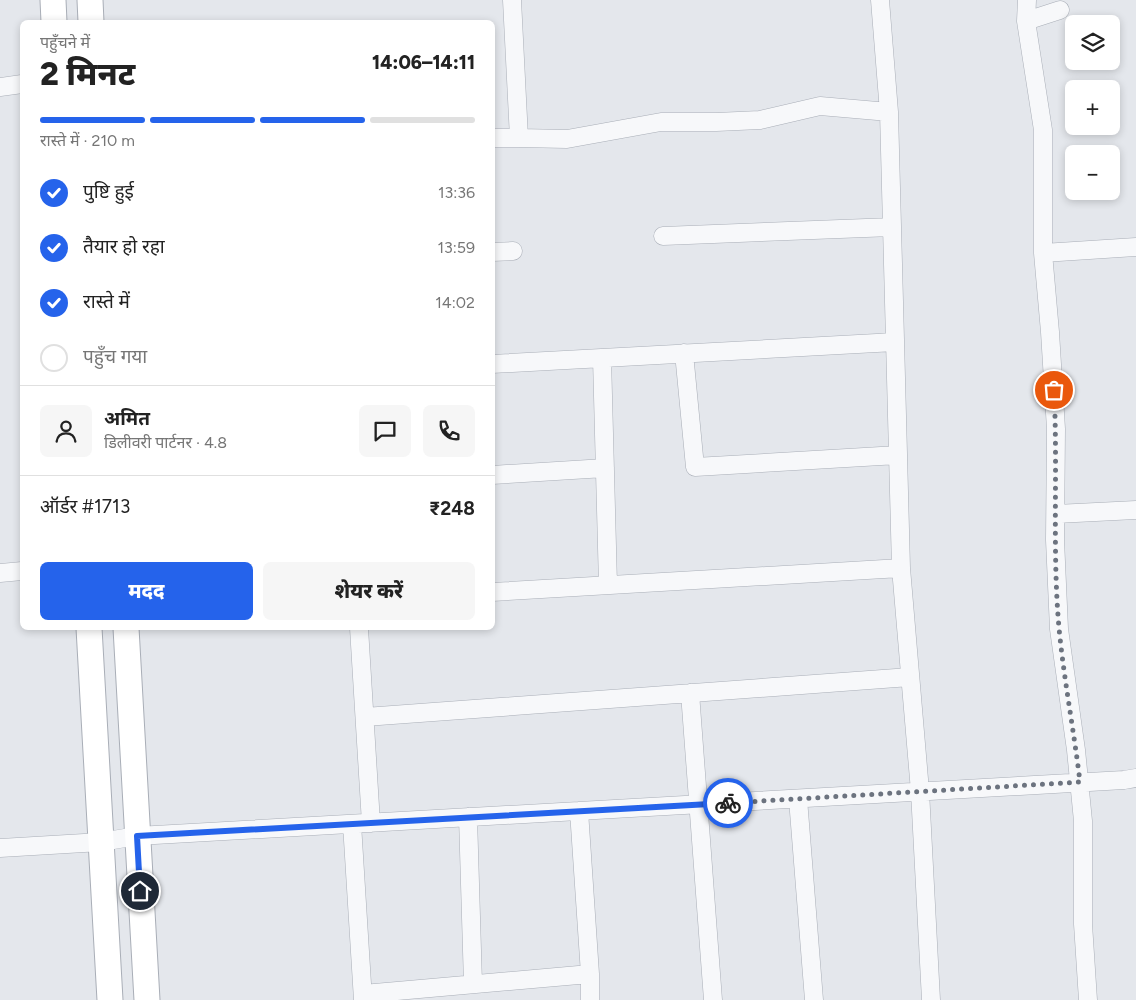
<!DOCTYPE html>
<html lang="hi">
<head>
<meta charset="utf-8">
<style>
  body { margin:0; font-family:Figtree,"Noto Sans Devanagari",sans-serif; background:#f6f6f6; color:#222; height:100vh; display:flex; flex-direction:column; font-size:19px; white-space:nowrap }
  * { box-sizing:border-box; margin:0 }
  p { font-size:16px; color:#767676 }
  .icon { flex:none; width:28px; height:28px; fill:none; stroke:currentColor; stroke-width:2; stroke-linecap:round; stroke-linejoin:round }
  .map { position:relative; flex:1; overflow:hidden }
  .side { position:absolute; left:20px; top:20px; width:475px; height:610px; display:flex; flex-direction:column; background:#fff; border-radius:8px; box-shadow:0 2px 8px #0003 }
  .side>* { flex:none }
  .controls { position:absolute; left:1065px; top:15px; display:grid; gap:10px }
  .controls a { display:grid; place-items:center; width:55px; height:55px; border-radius:8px; background:#fff; box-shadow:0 2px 8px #0003; font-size:25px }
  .pin { position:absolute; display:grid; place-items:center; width:42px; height:42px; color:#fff; margin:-21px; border:2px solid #fff; border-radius:50%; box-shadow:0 1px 5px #0007 }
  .courier { position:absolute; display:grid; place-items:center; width:50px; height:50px; margin:-25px; border:4px solid #2563eb; border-radius:50%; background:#fff; color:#222; box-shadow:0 1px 6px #0007 }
  .summary em { font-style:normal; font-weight:800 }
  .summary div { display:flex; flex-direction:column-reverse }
  .summary { display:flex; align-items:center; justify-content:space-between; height:85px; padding:0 20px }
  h1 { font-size:32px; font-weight:800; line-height:38px }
  .bar { display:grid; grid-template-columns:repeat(4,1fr); gap:8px 5px; align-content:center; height:60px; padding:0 20px }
  .bar i { height:6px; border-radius:4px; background:#e0e0e0 }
  .bar .current { background:#2563eb }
  .bar p { grid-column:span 4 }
  .line { display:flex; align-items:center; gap:12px; padding:0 20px; border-top:1px solid #e0e0e0 }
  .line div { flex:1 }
  .round { display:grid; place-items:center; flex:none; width:52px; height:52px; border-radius:8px; background:#f6f6f6 }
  ol { padding:0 20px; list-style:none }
  li { display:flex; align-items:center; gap:15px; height:55px }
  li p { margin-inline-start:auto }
  li .icon { padding:5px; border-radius:50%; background:#2563eb; color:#fff; stroke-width:4 }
  li:last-child { color:#767676 }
  li i { width:28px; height:28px; border:2px solid #e0e0e0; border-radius:50% }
  .cta { display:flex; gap:10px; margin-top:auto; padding:10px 20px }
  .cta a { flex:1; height:58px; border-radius:8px; background:#2563eb; color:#fff; font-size:20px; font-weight:800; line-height:58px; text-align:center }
  .cta a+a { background:#f6f6f6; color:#222 }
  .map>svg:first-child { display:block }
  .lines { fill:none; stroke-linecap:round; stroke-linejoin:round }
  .street-casing { stroke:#a9aeb7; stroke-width:19 }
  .secondary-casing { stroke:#a9aeb7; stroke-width:27 }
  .street { stroke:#f7f8fa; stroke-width:18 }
  .secondary { stroke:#fff; stroke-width:25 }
  .done { stroke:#6c737f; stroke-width:5; stroke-dasharray:0 9 }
  .route { stroke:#2563eb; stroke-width:6 }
</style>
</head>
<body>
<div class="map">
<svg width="1136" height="1000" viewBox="0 0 1136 1000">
  <rect width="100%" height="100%" fill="#e4e7ec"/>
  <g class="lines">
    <defs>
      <path id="street" d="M880,0L889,112L901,568
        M1027,0L1026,21L1043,130V253L1050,332L1056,429L1055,540L1059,629L1076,750L1083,821V924L1088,1000
        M1026,21L1060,10
        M0,87L22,84
        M492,138H519L512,0
        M519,138L567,139L661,122H716L760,120L820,106L889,112
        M663,236L892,227
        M492,252L513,251
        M1043,253L1136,247
        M684,353L695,467L898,455
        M602,358L608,585
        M492,364L895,342
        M492,475L605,468
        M1056,514L1136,510
        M0,573L22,571
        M492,592L901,568L920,791L931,1000
        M359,628L371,823
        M690,693L713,1000
        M365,717L910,677
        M798,799L814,1000
        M579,811L590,974
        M468,817L473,984
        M352,824L363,1000
        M0,848L101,842L137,836L1124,780L1136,778
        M363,994L590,974V1000"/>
      <path id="secondary" d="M53,0L54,22
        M90,0L91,22
        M89,628L110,1000
        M126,628L147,1000"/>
    </defs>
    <use href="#street" class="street-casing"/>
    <use href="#secondary" class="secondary-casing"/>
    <use href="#street" class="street"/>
    <use href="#secondary" class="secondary"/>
  </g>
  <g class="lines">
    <path class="done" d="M728,803L1080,782C1074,731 1064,680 1059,628C1052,549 1058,469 1054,390"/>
    <path class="route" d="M140,891L137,836L728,803"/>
  </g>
</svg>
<div class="controls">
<a><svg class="icon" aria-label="layers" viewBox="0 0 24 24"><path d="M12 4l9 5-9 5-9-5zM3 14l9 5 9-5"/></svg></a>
<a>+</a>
<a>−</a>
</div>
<div class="pin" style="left:1054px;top:390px;background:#ea580c"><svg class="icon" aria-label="bag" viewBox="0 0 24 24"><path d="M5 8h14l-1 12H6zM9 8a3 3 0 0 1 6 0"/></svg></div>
<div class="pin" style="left:140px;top:891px;background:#1f2937"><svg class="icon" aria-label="home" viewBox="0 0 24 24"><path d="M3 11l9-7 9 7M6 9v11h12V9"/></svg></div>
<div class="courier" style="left:728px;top:803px"><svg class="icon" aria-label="bike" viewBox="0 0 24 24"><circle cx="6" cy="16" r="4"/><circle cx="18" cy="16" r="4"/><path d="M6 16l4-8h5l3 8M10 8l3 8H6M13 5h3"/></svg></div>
<section class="side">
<div class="summary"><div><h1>2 मिनट</h1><p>पहुँचने में</p></div><em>14:06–14:11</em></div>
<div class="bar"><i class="current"></i><i class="current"></i><i class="current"></i><i></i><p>रास्ते में · 210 m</p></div>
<ol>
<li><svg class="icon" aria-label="check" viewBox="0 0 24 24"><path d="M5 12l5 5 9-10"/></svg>पुष्टि हुई<p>13:36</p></li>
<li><svg class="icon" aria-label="check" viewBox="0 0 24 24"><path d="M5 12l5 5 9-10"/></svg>तैयार हो रहा<p>13:59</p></li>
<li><svg class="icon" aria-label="check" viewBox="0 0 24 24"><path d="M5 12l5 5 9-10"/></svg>रास्ते में<p>14:02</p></li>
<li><i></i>पहुँच गया</li>
</ol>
<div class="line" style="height:90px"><a class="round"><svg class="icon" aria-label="person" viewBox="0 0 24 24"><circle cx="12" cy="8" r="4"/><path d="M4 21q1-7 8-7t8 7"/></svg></a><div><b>अमित</b><p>डिलीवरी पार्टनर · 4.8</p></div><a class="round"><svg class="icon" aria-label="chat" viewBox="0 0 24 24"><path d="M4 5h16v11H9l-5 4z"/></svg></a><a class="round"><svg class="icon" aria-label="phone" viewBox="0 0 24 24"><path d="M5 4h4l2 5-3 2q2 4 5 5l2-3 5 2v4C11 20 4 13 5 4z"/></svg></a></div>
<div class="line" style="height:65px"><div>ऑर्डर #1713</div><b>₹248</b></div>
<div class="cta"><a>मदद</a><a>शेयर करें</a></div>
</section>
</div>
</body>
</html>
